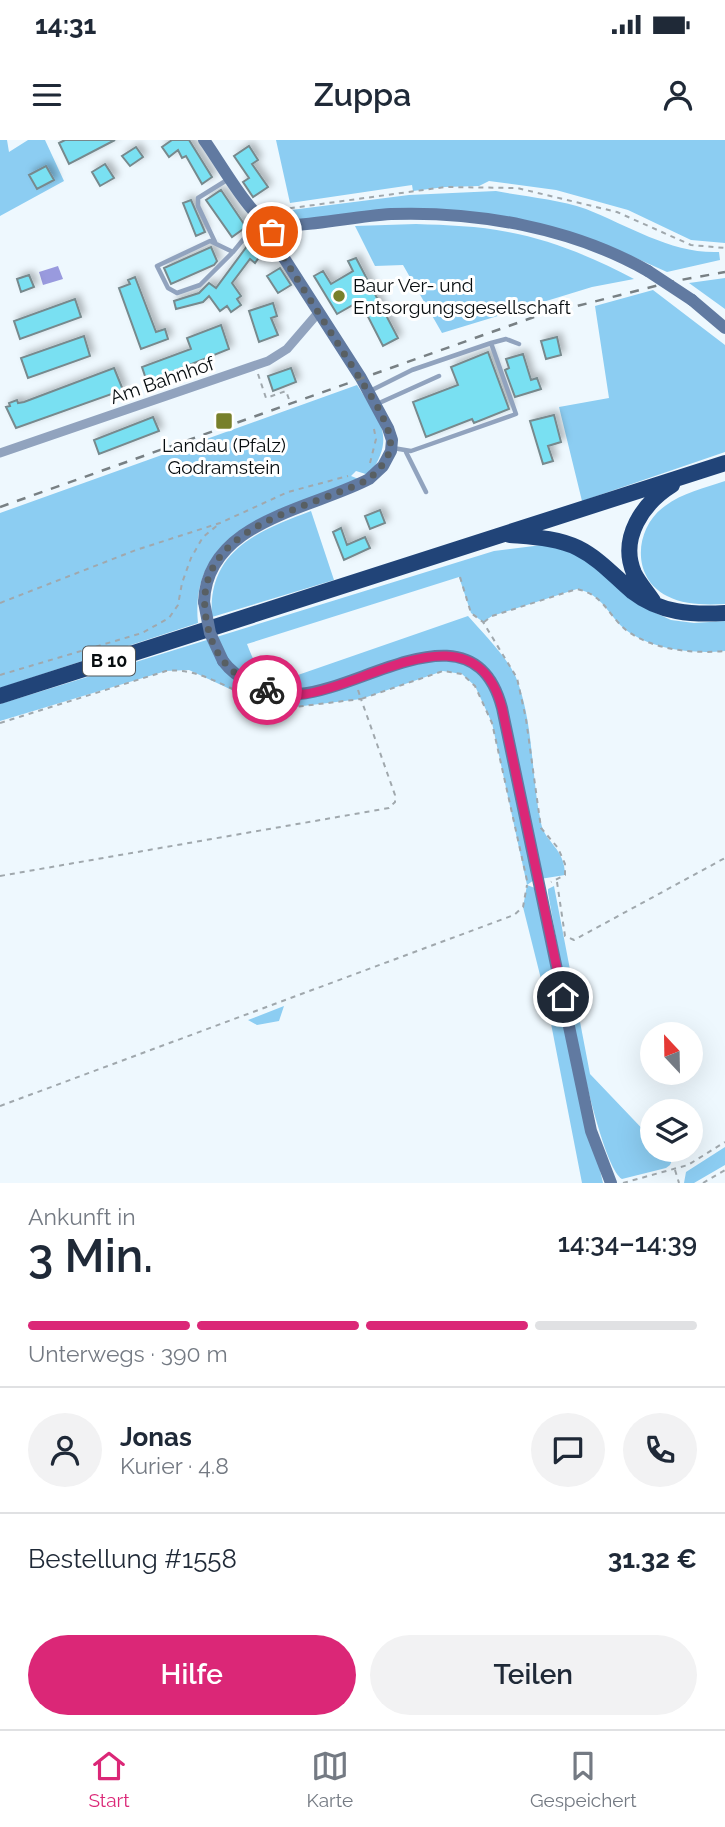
<!DOCTYPE html>
<html lang="de">
<head>
<meta charset="utf-8">
<style>
  body { margin:0; font-family:Raleway,sans-serif; background:#f2f2f3; color:#1f2937; height:100vh; display:flex; flex-direction:column; font-size:26px; white-space:nowrap }
  * { box-sizing:border-box; margin:0 }
  p { font-size:23px; color:#747a83 }
  .icon { flex:none; width:38px; height:38px; fill:none; stroke:currentColor; stroke-width:2; stroke-linecap:round; stroke-linejoin:round }
  .map { position:relative; height:1043px; overflow:hidden }
  .side { display:flex; flex-direction:column; background:#fff; flex:1 }
  .side>* { flex:none }
  .needle { width:46px; rotate:338deg }
  .tools { position:absolute; left:640px; top:882px; display:grid; gap:14px }
  .tools a { display:grid; place-items:center; width:63px; height:63px; border-radius:50%; background:#fff; box-shadow:0 7px 28px #0002; font-size:35px }
  .pin { position:absolute; display:grid; place-items:center; width:60px; height:60px; color:#fff; margin:-30px; border:4px solid #fff; border-radius:50%; box-shadow:0 2px 7px #0007 }
  .courier { position:absolute; display:grid; place-items:center; width:70px; height:70px; margin:-35px; border:5px solid #db2777; border-radius:50%; background:#fff; color:#222; box-shadow:0 2px 9px #0007 }
  .headline em { font-style:normal; font-weight:600 }
  .headline div { display:flex; flex-direction:column-reverse }
  .headline { display:flex; align-items:center; justify-content:space-between; height:119px; padding:0 28px }
  h1 { font-size:46px; font-weight:600; line-height:52px }
  .bar { display:grid; grid-template-columns:repeat(4,1fr); gap:10px 7px; align-content:center; height:84px; padding:0 28px }
  .bar i { height:9px; border-radius:5px; background:#e0e1e3 }
  .bar .active { background:#db2777 }
  .bar p { grid-column:span 4 }
  .line { display:flex; align-items:center; gap:18px; padding:0 28px; border-top:2px solid #e0e1e3 }
  .line div { flex:1 }
  .round { display:grid; place-items:center; flex:none; width:74px; height:74px; border-radius:37px; background:#f2f2f3 }
  .primary-button { display:flex; gap:14px; margin-top:auto; padding:14px 28px }
  .primary-button a { flex:1; height:80px; border-radius:42px; background:#db2777; color:#fff; font-size:28px; font-weight:600; line-height:80px; text-align:center }
  .primary-button a+a { background:#f2f2f3; color:#1f2937 }
  .status { display:flex; justify-content:space-between; align-items:center; height:49px; padding:0 35px; background:#fff; direction:ltr }
  .status svg { height:19px; fill:currentColor }
  header { display:flex; justify-content:space-between; align-items:center; height:91px; padding:0 28px; background:#fff; font-size:32px; font-weight:600 }
  .tabs { display:flex; justify-content:space-around; align-items:center; height:98px; border-top:2px solid #e0e1e3; background:#fff; font-size:19px; color:#747a83 }
  .tabs a { display:grid; justify-items:center; gap:4px }
  .tabs .active { color:#db2777 }
  .map>svg:first-child { display:block }
  .green { fill:#8ccdf2 }
  .water { fill:#999ade }
  .building { fill:#79e0f2; stroke:#77898d; stroke-width:2; filter:url(#shadow) }
  .lines { fill:none; stroke-linecap:round; stroke-linejoin:round }
  .path { stroke:#a0a8ad; stroke-width:2; stroke-dasharray:5 5; stroke-linecap:butt }
  .lane { stroke:#91a3be; stroke-width:4.5 }
  .street { stroke:#91a3be; stroke-width:9 }
  .secondary { stroke:#617aa1; stroke-width:12 }
  .highway { stroke:#214478; stroke-width:16 }
  .rail { stroke:#788084; stroke-width:2.5; stroke-dasharray:9 9; stroke-linecap:butt }
  .secondary-bridge { stroke:#617aa1; stroke-width:12 }
  .done { stroke:#585f63; stroke-width:7; stroke-dasharray:0 12.6 }
  .route { stroke:#db2777; stroke-width:9 }
  .poi-dot { fill:#78802b; stroke:#fff; stroke-width:2.5 }
  .labels { text-anchor:middle; stroke-width:6; stroke-linejoin:round; paint-order:stroke }
  .shield { fill:#fff; stroke:#515658; stroke-width:2 }
  .shield-label { font-size:18px; font-weight:bold; fill:#070d10 }
  .poi-label { font-size:19px; fill:#070d10; stroke:#fff; text-anchor:start }
  .street-label { font-size:19px; fill:#070d10; stroke:#fff }
</style>
</head>
<body>
<div class="status"><b>14:31</b><svg viewBox="0 0 49 12"><path d="M0 12V9h3v3zM5 12V6h3v6zM10 12V3h3v9zM15 12V0h3v12zM26 1h20v11H26zM47 4h2v5h-2z"/></svg></div>
<header><svg class="icon" aria-label="menu" viewBox="0 0 24 24"><path d="M4 6h16M4 12h16M4 18h16"/></svg>Zuppa<svg class="icon" aria-label="person" viewBox="0 0 24 24"><circle cx="12" cy="8" r="4"/><path d="M4 21q1-7 8-7t8 7"/></svg></header>
<div class="map">
<svg width="725" height="1043" viewBox="0 0 725 1043">
  <defs>
    <filter id="shadow"><feDropShadow dx="4" dy="-4" stdDeviation="3.5" flood-color="#0004"/></filter>
  </defs>
  <rect width="100%" height="100%" fill="#eef8fe"/>
  <path class="green" d="M0,0H7L9,12L28,0H45L64,41L0,76Z
    M276,0H725V103L691,100L628,70L556,50L489,41L479,46L445,47L413,51L412,45L290,63Z
    M496,51C525,57 558,59 586,69C629,86 672,114 719,112L720,120L667,132L609,106L511,78L292,80L291,70L409,55Z
    M416,84C447,85 478,86 508,92C552,100 594,118 634,139L592,147L442,193L403,125L375,126L355,86Z
    M725,138V169L689,143Z
    M653,150L725,205V312L582,361L559,267L609,258L595,166Z
    M357,245C379,280 397,296 369,335L356,331L351,336L361,340C290,367 188,385 198,483L0,548V373Z
    M725,341V464C706,465 684,465 667,456C630,437 635,387 665,366C682,353 705,348 725,341Z
    M311,371L334,440L212,477C207,411 258,391 311,371Z
    M542,405L575,411L647,469L671,480L694,483L725,481V511C694,514 652,510 626,490C607,475 604,455 577,449L492,476L483,482L471,473L459,437L247,504C258,534 264,535 295,536L468,476C482,492 510,520 517,540C534,585 531,637 541,683C545,703 565,708 565,735L534,740L527,745L535,748L603,1043H582L547,863L523,767L527,745L492,583L475,546L462,534L443,531L361,559L286,568L232,550L189,530L166,531L0,581V564L494,411Z
    M554,746L590,934L653,1000V1010H662L672,1020L670,1025L666,1028L622,1039C595,1022 556,796 548,753V749Z
    M284,866L279,881L257,885L248,880Z
    M725,1007V1025L694,1043H684L686,1032Z"/>
  <path class="water" d="M58,126L63,139L43,145L39,132Z"/>
  <path class="building" d="M65,0H115L69,24L59,3Z
    M172,0H189L212,37L202,44L186,16L182,18L178,10L169,17L162,7Z
    M249,6L258,20L252,24L268,47L253,57L243,42L249,38L234,16Z
    M136,7L143,17L130,26L122,16Z
    M105,24L114,38L100,46L92,32Z
    M46,26L54,40L37,49L29,35Z
    M221,50L246,87L232,97L206,60Z
    M191,60L205,92L196,96L183,63Z
    M259,90L264,98L267,106L255,123L250,119L232,143L241,156L237,159L241,165L231,172L227,166L220,171L209,156L203,162L176,169L174,161L199,153L209,143L216,148Z
    M211,107L217,121L214,125L171,144L164,128Z
    M356,118L398,198L383,206L360,161L337,174L314,136L323,131L331,144L353,131L348,121Z
    M280,128L291,145L278,153L267,136Z
    M29,135L34,147L21,152L17,139Z
    M135,137L156,192L165,189L168,199L141,209L119,148L130,144L128,140Z
    M75,159L81,177L20,199L14,181Z
    M273,163L277,176L271,178L278,195L259,202L249,171Z
    M221,185L229,209L147,242L142,227L191,209L187,198Z
    M84,196L90,216L28,238L21,218Z
    M557,197L561,215L546,219L541,201Z
    M488,212L509,269L474,283L472,279L426,297L413,262L458,245L451,227Z
    M523,214L531,240L537,238L541,249L515,257L505,230L509,228L506,219Z
    M114,228L123,250L16,288L6,267L10,266L9,263L17,260L18,263L24,262Z
    M291,228L296,242L273,251L268,236Z
    M554,275L561,302L548,306L553,321L543,324L530,281Z
    M153,277L159,291L99,314L94,300Z
    M380,370L385,383L370,389L365,376Z
    M341,388L347,405L365,397L370,408L344,420L333,392Z"/>
  <g class="lines">
    <path class="path" d="M270,71L445,47L517,48L617,72L691,105L725,108
      M258,234L266,258L286,251L290,262
      M370,323L376,299L373,284
      M460,437L471,473L483,482L517,538L526,579L541,688L558,708L565,724V735L551,742
      M0,463L136,410L220,383L288,352L348,336
      M484,482L492,476L577,449C604,455 607,474 626,490C652,510 694,514 725,511
      M0,535L142,493L169,478L178,465L182,443L191,418L203,397L219,384
      M358,550L361,559L443,531L462,534L475,546L492,583L528,745
      M0,583L166,531C198,527 225,548 255,558
      M0,736L389,668L395,662V655L361,559L286,568L273,564
      M557,742L565,796L574,800L725,718
      M0,966L514,775L523,767L527,745
      M675,1030L679,1043
      M623,1043L688,1025L725,1002
      M703,1043L725,1030"/>
    <path class="lane" d="M215,102L198,66V58L227,40
      M233,112L210,101L157,126L168,148L177,153L200,145L233,112L260,79
      M370,251L412,230L491,203L506,199L519,204
      M377,264L439,236
      M393,308L411,311L516,274L491,203
      M406,312L426,352"/>
    <path class="street" d="M0,313L268,221L287,209L318,173"/>
    <path class="secondary" d="M204,0C218,19 250,76 269,84C277,87 287,85 295,85C327,83 359,76 391,74C477,71 573,88 648,131
      M692,160L725,188
      M204,462C207,381 312,369 369,339L383,326L391,311L392,300L388,288L361,238L275,104L272,92L274,86
      M223,521C231,532 240,538 252,544C267,551 283,556 299,554C365,549 474,462 502,568L591,991L611,1043"/>
    <path class="highway" d="M510,395C533,397 558,398 578,408C600,419 615,437 633,452C660,473 692,475 725,473
      M653,461C647,452 639,443 634,433C619,398 643,363 672,345
      M0,556L725,323"/>
    <path class="rail" d="M0,367L534,177L675,141L725,132"/>
    <path class="secondary-bridge" d="M648,131L692,160
      M204,462L210,493L223,521"/>
  </g>
  <g class="lines">
    <path class="done" d="M267,550C236,539 216,521 208,488C183,386 305,372 369,339C400,311 393,297 376,264L282,115L275,104L272,92"/>
    <path class="route" d="M267,550C280,554 292,556 305,554C369,545 475,465 502,568L563,857"/>
  </g>
  <g class="poi-dot">
    <circle cx="339" cy="156" r="7"/>
    <rect x="215" y="272" width="18" height="18" rx="3.5"/>
  </g>
  <g class="labels">
    <rect class="shield" x="83" y="506.5" width="52" height="29" rx="5"/>
    <g class="shield-label">
      <text x="109" y="527">B 10</text>
    </g>
    <g class="poi-label">
      <text x="353" y="152">Baur Ver- und<tspan x="353" dy="22">Entsorgungsgesellschaft</tspan></text>
      <text x="224" y="312" text-anchor="middle">Landau (Pfalz)<tspan x="224" dy="22">Godramstein</tspan></text>
    </g>
    <g class="street-label">
      <text transform="translate(162 240) rotate(-19)" y="7">Am Bahnhof</text>
    </g>
  </g>
</svg>
<div class="tools">
<a><svg class="needle" viewBox="-14 -14 28 28"><path d="M0-13l5 13h-10z" fill="#e53935"/><path d="M0 13l5-13h-10z" fill="#747a83"/></svg></a>
<a><svg class="icon" aria-label="layers" viewBox="0 0 24 24"><path d="M12 4l9 5-9 5-9-5zM3 14l9 5 9-5"/></svg></a>
</div>
<div class="pin" style="left:272px;top:92px;background:#ea580c"><svg class="icon" aria-label="bag" viewBox="0 0 24 24"><path d="M5 8h14l-1 12H6zM9 8a3 3 0 0 1 6 0"/></svg></div>
<div class="pin" style="left:563px;top:857px;background:#1f2937"><svg class="icon" aria-label="home" viewBox="0 0 24 24"><path d="M3 11l9-7 9 7M6 9v11h12V9"/></svg></div>
<div class="courier" style="left:267px;top:550px"><svg class="icon" aria-label="bike" viewBox="0 0 24 24"><circle cx="6" cy="16" r="4"/><circle cx="18" cy="16" r="4"/><path d="M6 16l4-8h5l3 8M10 8l3 8H6M13 5h3"/></svg></div>
</div>
<section class="side">
<div class="headline"><div><h1>3 Min.</h1><p>Ankunft in</p></div><em>14:34–14:39</em></div>
<div class="bar"><i class="active"></i><i class="active"></i><i class="active"></i><i></i><p>Unterwegs · 390 m</p></div>
<div class="line" style="height:126px"><a class="round"><svg class="icon" aria-label="person" viewBox="0 0 24 24"><circle cx="12" cy="8" r="4"/><path d="M4 21q1-7 8-7t8 7"/></svg></a><div><b>Jonas</b><p>Kurier · 4.8</p></div><a class="round"><svg class="icon" aria-label="chat" viewBox="0 0 24 24"><path d="M4 5h16v11H9l-5 4z"/></svg></a><a class="round"><svg class="icon" aria-label="phone" viewBox="0 0 24 24"><path d="M5 4h4l2 5-3 2q2 4 5 5l2-3 5 2v4C11 20 4 13 5 4z"/></svg></a></div>
<div class="line" style="height:91px"><div>Bestellung #1558</div><b>31.32 €</b></div>
<div class="primary-button"><a>Hilfe</a><a>Teilen</a></div>
</section>
<nav class="tabs">
<a class="active"><svg class="icon" aria-label="home" viewBox="0 0 24 24"><path d="M3 11l9-7 9 7M6 9v11h12V9"/></svg>Start</a>
<a><svg class="icon" aria-label="map" viewBox="0 0 24 24"><path d="M3 6l6-2 6 2 6-2v14l-6 2-6-2-6 2zM9 4v14M15 6v14"/></svg>Karte</a>
<a><svg class="icon" aria-label="saved" viewBox="0 0 24 24"><path d="M7 4h10v16l-5-4-5 4z"/></svg>Gespeichert</a>
</nav>
</body>
</html>
